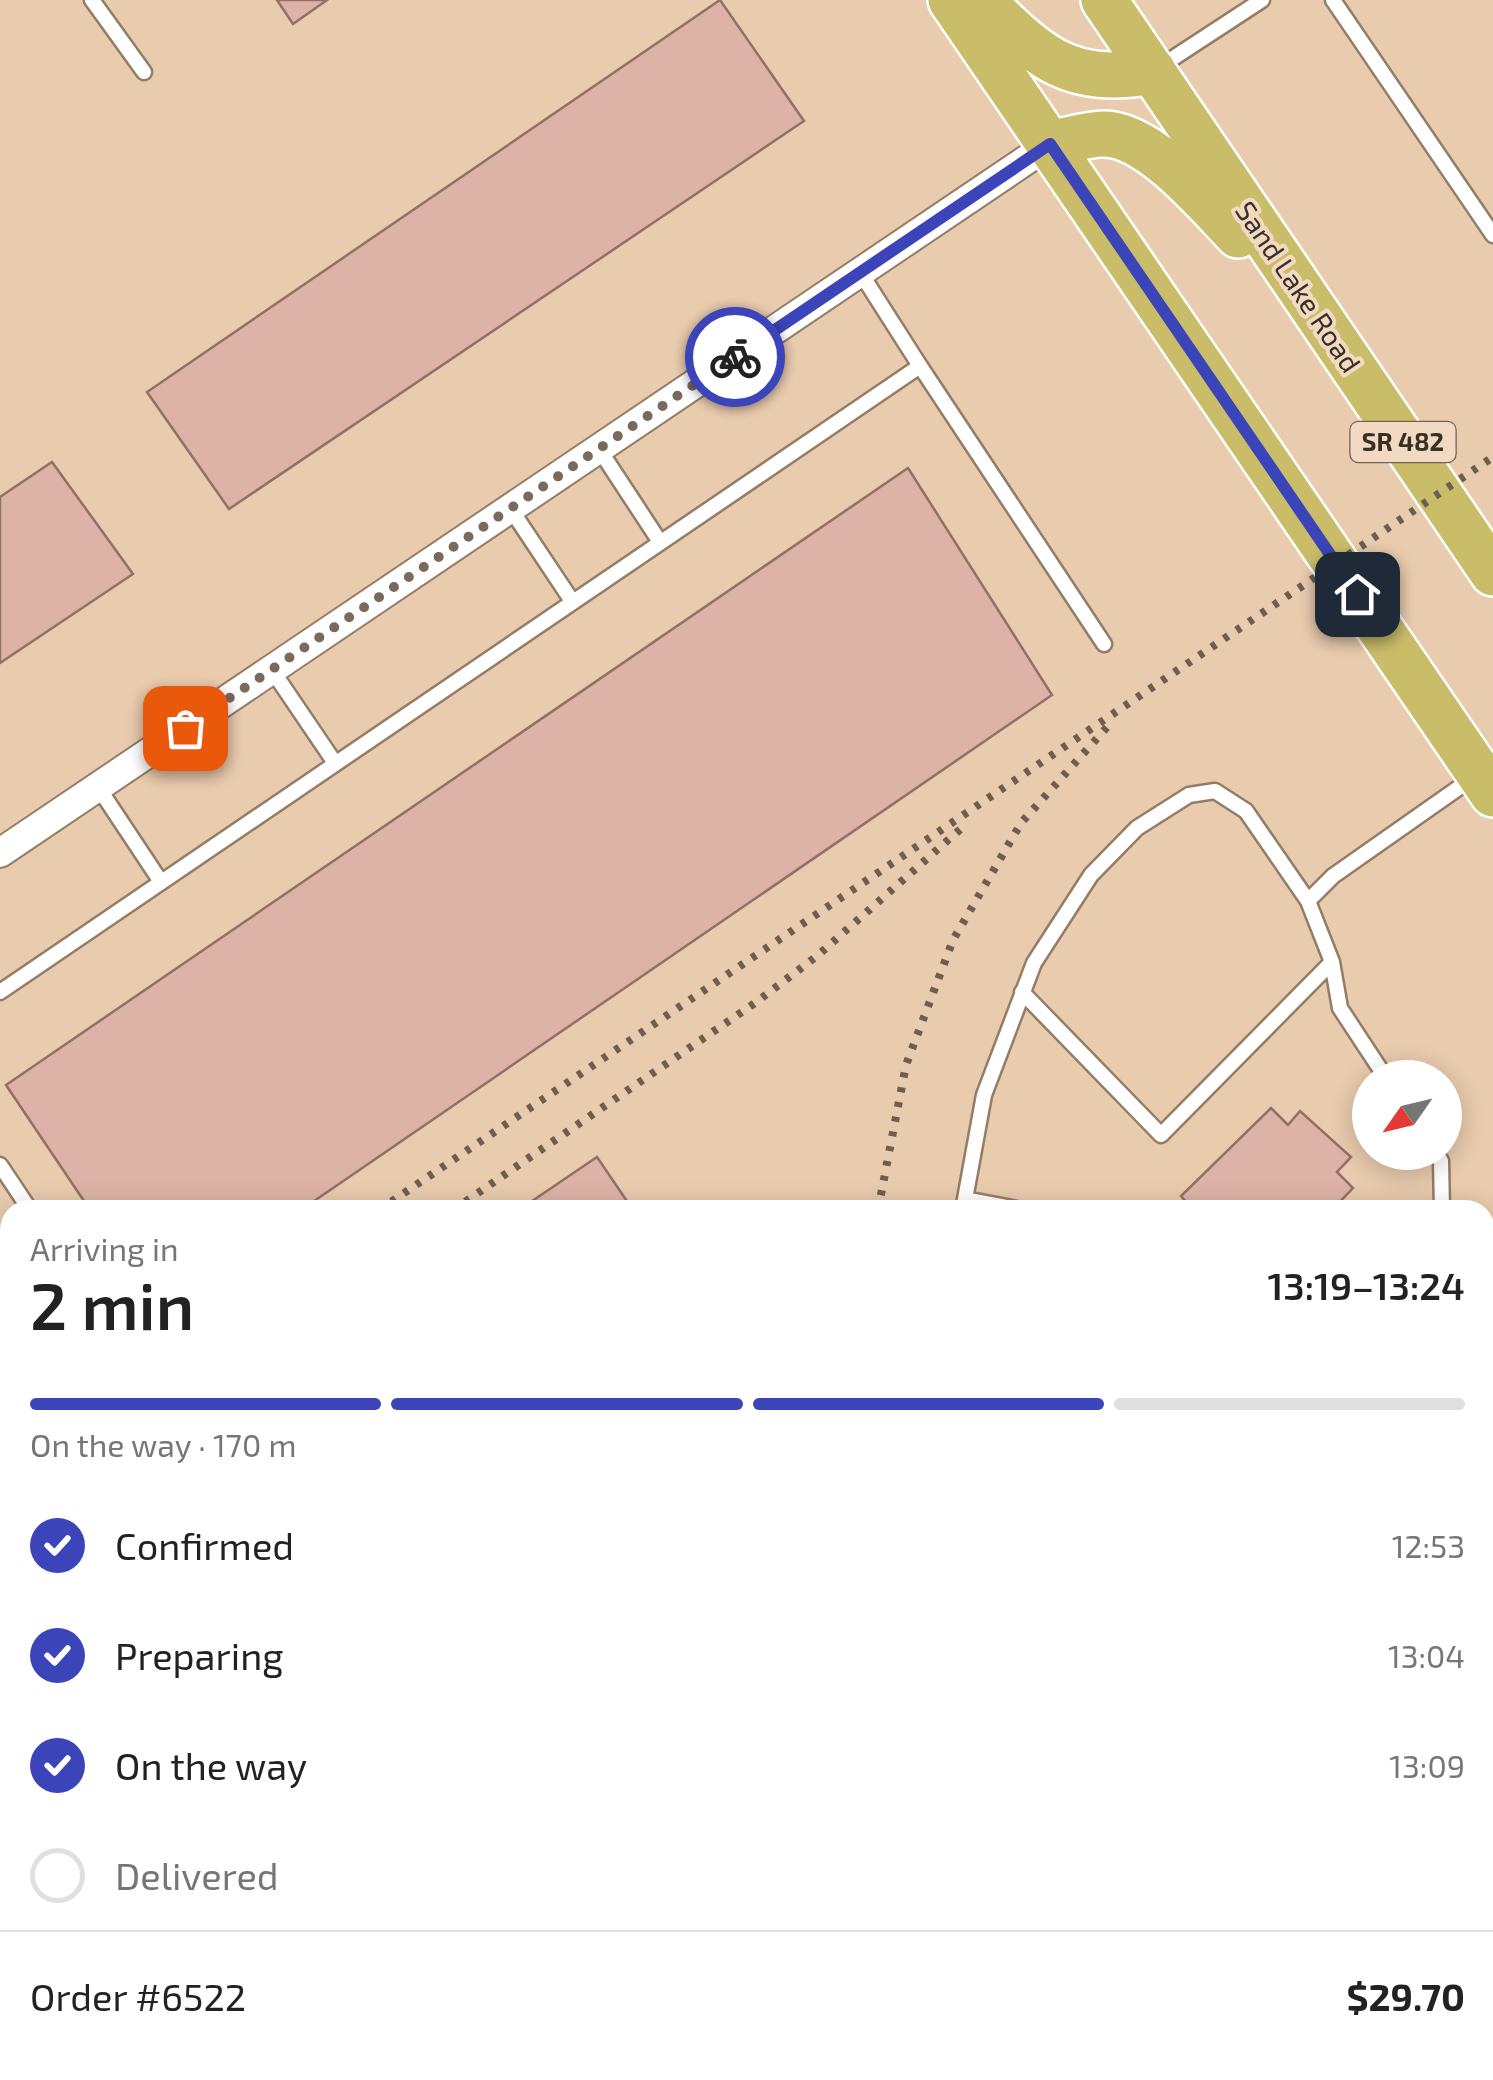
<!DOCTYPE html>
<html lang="en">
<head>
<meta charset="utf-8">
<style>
  body { margin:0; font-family:"Exo 2",sans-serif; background:#f6f6f6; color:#222; height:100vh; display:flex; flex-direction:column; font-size:38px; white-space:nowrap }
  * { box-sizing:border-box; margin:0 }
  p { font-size:32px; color:#767676 }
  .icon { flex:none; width:55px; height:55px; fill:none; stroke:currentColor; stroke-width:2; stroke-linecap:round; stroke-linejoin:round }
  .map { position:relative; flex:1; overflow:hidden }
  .sheet { position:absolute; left:0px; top:1200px; width:1495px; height:880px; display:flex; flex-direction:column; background:#fff; border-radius:30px 30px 0 0; box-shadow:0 5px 25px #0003 }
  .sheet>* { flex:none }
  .needle { width:65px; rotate:236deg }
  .controls { position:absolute; left:1352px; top:1060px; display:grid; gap:20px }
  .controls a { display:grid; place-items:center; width:110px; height:110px; border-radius:50%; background:#fff; box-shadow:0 5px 25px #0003; font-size:50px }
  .pin { position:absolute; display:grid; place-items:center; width:85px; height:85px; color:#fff; margin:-42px; border-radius:20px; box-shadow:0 5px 15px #0006 }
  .courier { position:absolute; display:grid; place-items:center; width:100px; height:100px; margin:-50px; border:8px solid #3b44b8; border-radius:50%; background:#fff; color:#222; box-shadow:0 2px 12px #0007 }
  .headline em { font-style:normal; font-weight:600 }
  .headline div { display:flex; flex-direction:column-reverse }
  .headline { display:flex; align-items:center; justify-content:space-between; height:170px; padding:0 30px }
  h1 { font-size:65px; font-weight:600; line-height:75px }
  .bar { display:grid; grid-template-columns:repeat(4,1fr); gap:15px 10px; align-content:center; height:120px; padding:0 30px }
  .bar i { height:12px; border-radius:8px; background:#e0e0e0 }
  .bar .active { background:#3b44b8 }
  .bar p { grid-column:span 4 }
  .line { display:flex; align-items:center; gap:25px; padding:0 30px; border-top:2px solid #e0e0e0 }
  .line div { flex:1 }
  ol { padding:0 30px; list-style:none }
  li { display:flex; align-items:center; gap:30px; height:110px }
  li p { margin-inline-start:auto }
  li .icon { padding:10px; border-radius:50%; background:#3b44b8; color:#fff; stroke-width:4 }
  li:last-child { color:#767676 }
  li i { width:55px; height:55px; border:5px solid #e0e0e0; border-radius:50% }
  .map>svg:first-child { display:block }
  .built { fill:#e9cbad; fill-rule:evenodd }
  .building { fill:#deb3a7; stroke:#907168; stroke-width:2.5 }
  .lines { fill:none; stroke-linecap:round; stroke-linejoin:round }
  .lane-casing { stroke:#947d67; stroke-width:19 }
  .street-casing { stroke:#947d67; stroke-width:32 }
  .secondary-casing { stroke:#947d67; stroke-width:45 }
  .primary-casing { stroke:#fff; stroke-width:50 }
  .lane { stroke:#fff; stroke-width:14 }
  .street { stroke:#fff; stroke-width:28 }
  .secondary { stroke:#e5deb5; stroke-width:40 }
  .primary { stroke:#cabd6a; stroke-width:45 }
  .rail { stroke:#6c5f51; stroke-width:8; stroke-dasharray:5 10; stroke-linecap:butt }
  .done { stroke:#796a5c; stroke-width:10; stroke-dasharray:0 18 }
  .route { stroke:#3b44b8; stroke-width:12 }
  .labels { text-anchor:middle; stroke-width:8; stroke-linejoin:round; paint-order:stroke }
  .shield { fill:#f2d9c1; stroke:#706254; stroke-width:2.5 }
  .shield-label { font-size:25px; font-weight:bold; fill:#382f25 }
  .street-label { font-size:28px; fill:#382f25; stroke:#f2d9c1 }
</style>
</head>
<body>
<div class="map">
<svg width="1493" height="2080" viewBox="0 0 1493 2080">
  <rect width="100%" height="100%" fill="#f2d9c1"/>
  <path class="built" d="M0,0H1493V2080H0ZM1370,1078H1445V1152H1370ZM10,1210H1485V2070H10Z"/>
  <path class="building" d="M277,0H327L293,24Z
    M720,0L804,121L229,509L147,392Z
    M52,462L133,574L0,663V497Z
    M908,468L1052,695L301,1210H90L6,1085Z
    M1271,1108L1288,1125L1300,1111L1351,1157L1337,1172L1353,1188L1332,1210H1194L1181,1196Z
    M597,1157L633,1210H519Z
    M0,1812L10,1826V2070H113L98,2080H0Z"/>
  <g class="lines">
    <defs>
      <path id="lane" d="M92,0L144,72
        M1333,0L1493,235
        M1158,68L1262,0
        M860,272L920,366
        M599,449L660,542
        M510,508L572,601
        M272,670L335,763
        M98,787L161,882
        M1308,901L1333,876L1474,777
        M0,992L920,366L1104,644
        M1022,992L1161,1135L1332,962
        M1435,1152L1441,1161L1442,1210
        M0,1165L30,1210
        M965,1199L1022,1210
        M963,1210L984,1095L1034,963L1091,875L1137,828L1189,795L1215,791L1246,811L1308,901L1332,962L1340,1008L1386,1078
        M0,1350L10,1343
        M1485,1629L1493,1626
        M1485,1697L1493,1709
        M1485,2048L1493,2061
        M267,2070L273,2080
        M892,2070L904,2080
        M1361,2070L1368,2080
        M815,2080L832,2070"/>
      <path id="street" d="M0,853L1050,144
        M0,1389L10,1403
        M465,2070L472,2080"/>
      <path id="secondary" d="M1485,1432L1493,1423
        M1485,1465L1493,1462
        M555,2080L570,2070"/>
      <path id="primary" d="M951,0L1493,794
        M981,0C1040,57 1067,86 1153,71
        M1104,0L1493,573
        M1050,144C1067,141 1086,134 1104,134C1150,134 1208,204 1238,235"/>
    </defs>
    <use href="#lane" class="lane-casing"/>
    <use href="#street" class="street-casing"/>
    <use href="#secondary" class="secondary-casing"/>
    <use href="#primary" class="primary-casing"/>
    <use href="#lane" class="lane"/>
    <use href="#street" class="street"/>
    <use href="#secondary" class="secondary"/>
    <use href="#primary" class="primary"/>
    <path class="rail" d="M379,1210L1493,457
      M453,1210L755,1003L817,956L964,826
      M878,1210L906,1065L953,940L1021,823L1109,725
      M0,1467L10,1461
      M0,1519L10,1513
      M1254,2070L1261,2080"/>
  </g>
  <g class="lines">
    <path class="done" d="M185,728L735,357"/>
    <path class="route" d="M735,357L1050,144L1357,594"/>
  </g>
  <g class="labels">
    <rect class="shield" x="1350.5" y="422" width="105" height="40" rx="8"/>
    <g class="shield-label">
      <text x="1403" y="451">SR 482</text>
    </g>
    <g class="street-label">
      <text transform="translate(1298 287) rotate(56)" y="10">Sand Lake Road</text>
    </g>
  </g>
</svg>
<div class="controls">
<a><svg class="needle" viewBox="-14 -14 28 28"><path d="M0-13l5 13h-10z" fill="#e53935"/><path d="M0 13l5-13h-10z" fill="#767676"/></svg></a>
</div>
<div class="pin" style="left:185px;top:728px;background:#ea580c"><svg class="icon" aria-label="bag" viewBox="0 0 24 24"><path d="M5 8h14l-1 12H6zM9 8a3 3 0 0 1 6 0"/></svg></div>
<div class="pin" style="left:1357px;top:594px;background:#1f2937"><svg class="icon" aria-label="home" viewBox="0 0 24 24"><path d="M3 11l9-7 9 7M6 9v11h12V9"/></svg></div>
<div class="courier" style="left:735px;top:357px"><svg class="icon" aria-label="bike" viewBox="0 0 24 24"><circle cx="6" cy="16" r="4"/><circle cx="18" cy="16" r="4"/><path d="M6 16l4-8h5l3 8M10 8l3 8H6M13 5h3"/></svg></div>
<section class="sheet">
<div class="headline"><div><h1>2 min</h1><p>Arriving in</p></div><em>13:19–13:24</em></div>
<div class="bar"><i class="active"></i><i class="active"></i><i class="active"></i><i></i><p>On the way · 170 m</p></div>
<ol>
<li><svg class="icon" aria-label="check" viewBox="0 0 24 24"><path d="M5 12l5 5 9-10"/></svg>Confirmed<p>12:53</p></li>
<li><svg class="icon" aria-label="check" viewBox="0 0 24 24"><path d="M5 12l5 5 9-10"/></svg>Preparing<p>13:04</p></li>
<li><svg class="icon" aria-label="check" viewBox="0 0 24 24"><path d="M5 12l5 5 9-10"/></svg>On the way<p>13:09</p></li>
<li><i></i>Delivered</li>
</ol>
<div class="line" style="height:130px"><div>Order #6522</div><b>$29.70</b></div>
</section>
</div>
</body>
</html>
